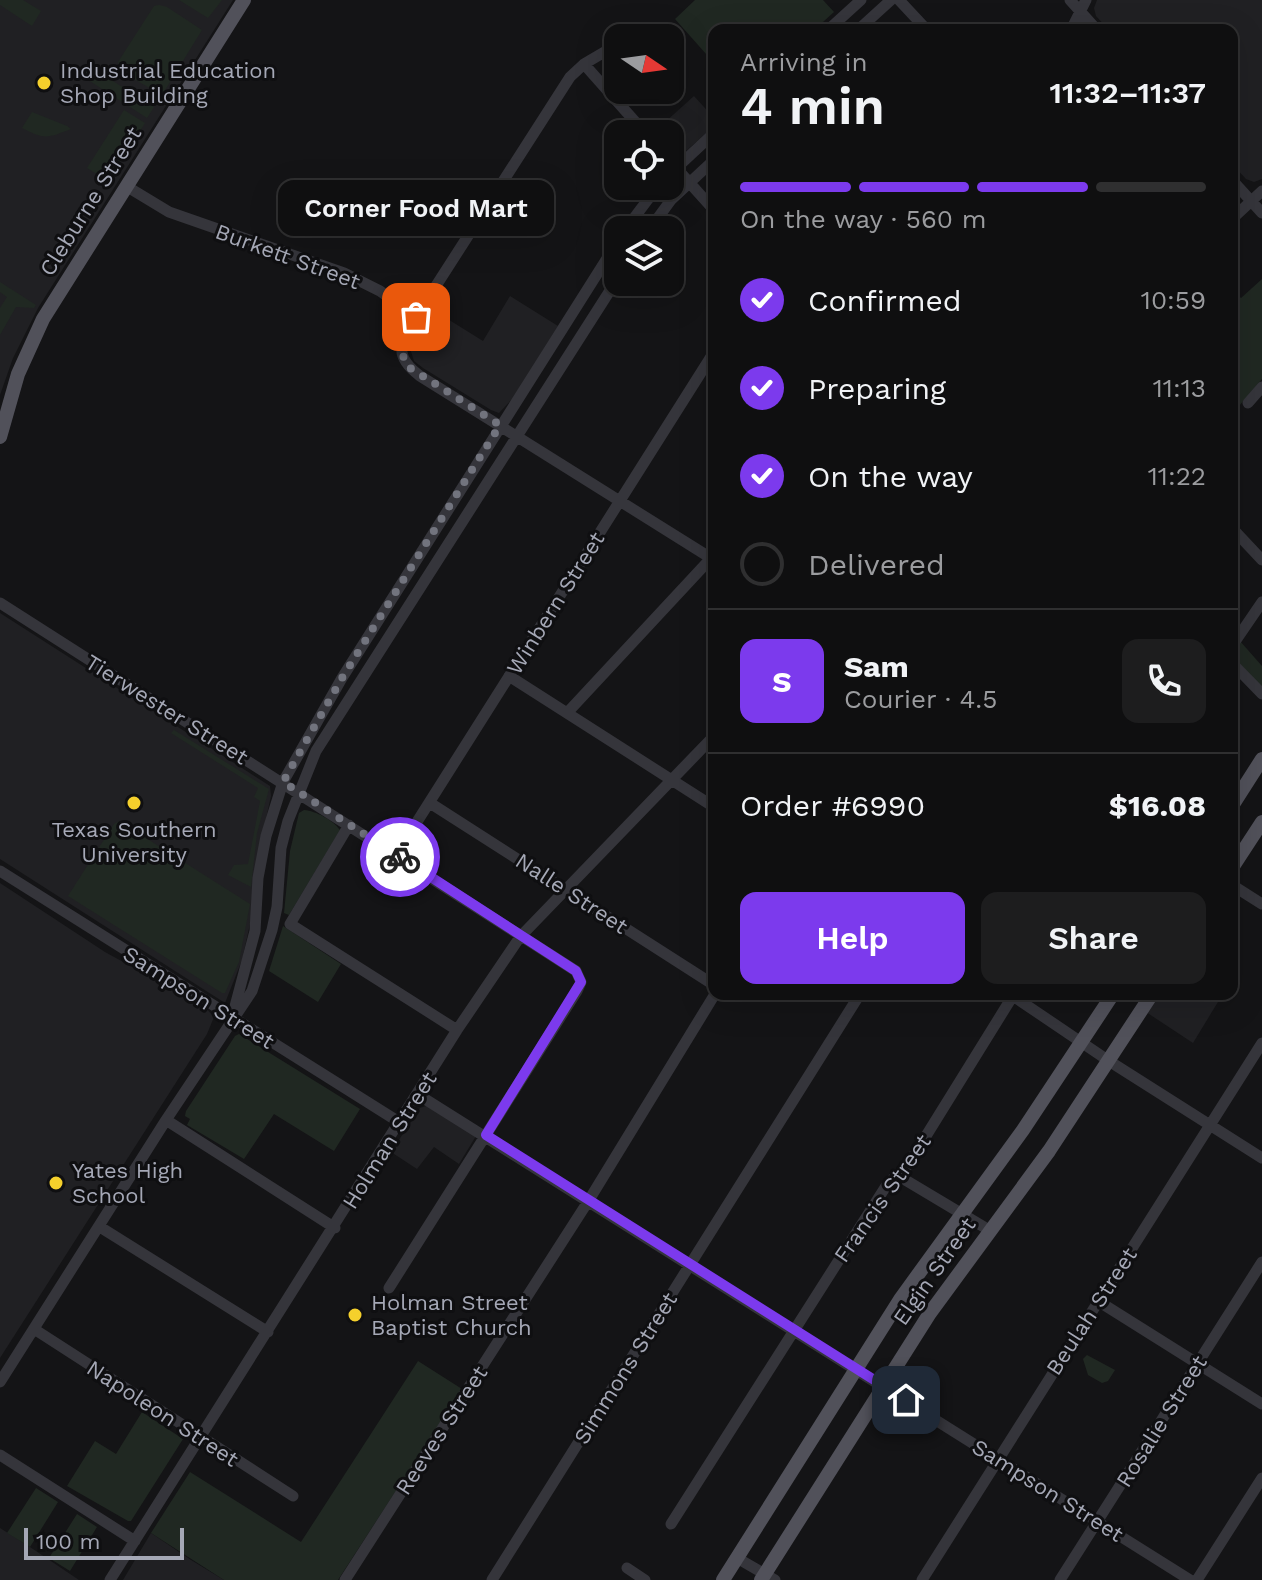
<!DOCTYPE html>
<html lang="en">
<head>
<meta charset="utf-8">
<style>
  body { margin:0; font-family:"Work Sans",sans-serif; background:#1d1d1e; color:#f1f3f6; height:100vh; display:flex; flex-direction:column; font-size:30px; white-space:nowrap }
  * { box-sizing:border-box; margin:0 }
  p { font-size:26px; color:#9b9c9f }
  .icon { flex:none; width:44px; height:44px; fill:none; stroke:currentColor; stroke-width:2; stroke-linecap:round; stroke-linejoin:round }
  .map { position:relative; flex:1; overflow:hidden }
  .sheet { position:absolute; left:708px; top:24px; width:530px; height:976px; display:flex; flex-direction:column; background:#0f0f10; border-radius:16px; box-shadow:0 8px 32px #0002,0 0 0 2px #2f2f30 }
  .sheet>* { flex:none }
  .needle { width:52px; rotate:103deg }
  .controls { position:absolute; left:604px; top:24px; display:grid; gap:16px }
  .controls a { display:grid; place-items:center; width:80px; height:80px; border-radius:16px; background:#0f0f10; box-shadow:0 8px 32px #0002,0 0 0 2px #2f2f30; font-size:40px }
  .scale { position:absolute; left:24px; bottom:20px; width:160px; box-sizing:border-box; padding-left:8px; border:4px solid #a5a8b6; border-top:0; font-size:22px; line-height:28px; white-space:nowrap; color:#a5a8b6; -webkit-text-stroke:6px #0f0f11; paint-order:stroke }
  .pin { position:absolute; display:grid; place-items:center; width:68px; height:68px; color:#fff; margin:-34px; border-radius:16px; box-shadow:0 4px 12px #0006 }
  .courier { position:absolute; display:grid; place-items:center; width:80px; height:80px; margin:-40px; border:6px solid #7c3aed; border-radius:50%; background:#fff; color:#222; box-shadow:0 2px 10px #0007 }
  .bubble { position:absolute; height:56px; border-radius:16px; background:#0f0f10; box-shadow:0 8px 32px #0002,0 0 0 2px #2f2f30; font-size:26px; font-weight:600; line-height:56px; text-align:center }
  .overview em { font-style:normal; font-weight:600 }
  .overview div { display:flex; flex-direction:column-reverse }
  .overview { display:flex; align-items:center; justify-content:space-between; height:136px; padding:0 32px }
  h1 { font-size:52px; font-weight:600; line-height:60px }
  .bar { display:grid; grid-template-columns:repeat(4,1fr); gap:12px 8px; align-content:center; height:96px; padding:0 32px }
  .bar i { height:10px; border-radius:6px; background:#2f2f30 }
  .bar .current { background:#7c3aed }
  .bar p { grid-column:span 4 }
  .line { display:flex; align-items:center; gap:20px; padding:0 32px; border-top:2px solid #2f2f30 }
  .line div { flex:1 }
  .round { display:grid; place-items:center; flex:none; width:84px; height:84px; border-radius:16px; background:#1d1d1e }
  ol { padding:0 32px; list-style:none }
  li { display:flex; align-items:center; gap:24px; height:88px }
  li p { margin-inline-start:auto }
  li .icon { padding:8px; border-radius:50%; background:#7c3aed; color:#fff; stroke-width:4 }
  li:last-child { color:#9b9c9f }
  li i { width:44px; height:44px; border:4px solid #2f2f30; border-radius:50% }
  .action { display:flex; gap:16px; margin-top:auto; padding:16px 32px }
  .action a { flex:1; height:92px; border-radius:16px; background:#7c3aed; color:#fff; font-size:32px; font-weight:600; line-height:92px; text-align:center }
  .action a+a { background:#1d1d1e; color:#f1f3f6 }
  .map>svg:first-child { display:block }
  .built { fill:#202023 }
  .green { fill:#202822 }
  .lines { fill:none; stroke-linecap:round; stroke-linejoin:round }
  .minor { stroke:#35353b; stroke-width:11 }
  .major { stroke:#51515a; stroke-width:14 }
  .done { stroke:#72747e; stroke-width:8; stroke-dasharray:0 14.4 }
  .route { stroke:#7c3aed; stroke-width:10 }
  .poi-dot { fill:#f5d02c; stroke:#0f0f11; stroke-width:3 }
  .labels { text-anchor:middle; stroke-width:6; stroke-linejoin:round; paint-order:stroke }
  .poi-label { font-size:22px; fill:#a5a8b6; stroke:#0f0f11; text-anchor:start }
  .street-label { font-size:22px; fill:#a5a8b6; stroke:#0f0f11 }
</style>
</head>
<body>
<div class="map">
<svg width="1262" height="1580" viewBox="0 0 1262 1580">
  <rect width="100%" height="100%" fill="#141416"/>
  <path class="built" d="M0,0H233L38,308L13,358L0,395Z
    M1097,0H1262V179L1254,182L1246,179L1232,164V30H1109L1096,16L1094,8Z
    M694,96L714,118V126L685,152L677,155L670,151V134L654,132Z
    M510,296L558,326L512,399L499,413L491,410L423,368L414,361L409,345L430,308L483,341Z
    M0,613L270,786L271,796L257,859L252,915L242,960L225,1003L0,859Z
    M0,883L105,952L205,1007L214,1017L207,1034L0,1358Z
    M1158,994H1217L1221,997L1193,1043L1146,1012Z
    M429,1105L476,1136L459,1164L434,1147L417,1169L391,1152L420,1108Z
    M0,1528L30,1547L79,1580H0Z
    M151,1533L191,1560L224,1580H123Z"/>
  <path class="green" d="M0,0H23L41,11L32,26L0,5Z
    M179,0H222L208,18Z
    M695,0H823L834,12L814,30H714V63L675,19Z
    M159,5L167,7L202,30L162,95L120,71L118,62L154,6Z
    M89,66L154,107L147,118L82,76Z
    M124,110L145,123L108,181L87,168Z
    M32,112L67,126L71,129C48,138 45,140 22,128Z
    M1262,279V379L1233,413L1232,289L1241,298Z
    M0,282L36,305L34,308L16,307L0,335V308L7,297L0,292Z
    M1240,641L1262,666V688L1232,655Z
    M174,730L269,789L257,833L251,887L228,875L234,865L248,864L260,801L254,797L258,788L171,733Z
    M304,810C316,811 333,820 340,830L289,915L284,913L290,851L299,813Z
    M119,821L250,904L239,962L225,993H222L68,896L114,824Z
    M283,926L341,964L318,1002L269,971Z
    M239,1034L360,1109L334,1151L274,1114L244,1159L187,1125L190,1119L185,1116L186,1111L235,1036Z
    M1087,1355L1115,1370L1108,1381L1102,1383L1088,1375L1083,1359Z
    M418,1361L462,1389L338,1580H224L151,1533L190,1472L301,1542Z
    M142,1412L183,1439L131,1521H128L67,1486L95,1441L116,1454Z
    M36,1488L58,1502L30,1547L7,1533Z
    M77,1514L97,1527L70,1571L49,1558Z"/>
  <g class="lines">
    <path class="minor" d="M899,0L927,30
      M1070,0L1097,30
      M828,30L861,0
      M858,30L891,0
      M1071,30L1086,0
      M625,38L629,34
      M618,44L584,64L570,77L416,317C401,343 392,355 420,376L714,560
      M584,64L646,134
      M670,161L714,210
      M670,174L714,133
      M1232,180L1262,213
      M126,186L169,212L344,273L380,291L416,317
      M1232,219L1262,191
      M625,230L658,186
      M649,230L671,200L714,160
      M1248,403L1262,387
      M1232,528L1262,560
      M0,603L576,971L581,982L577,991L389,1288
      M1232,646L1262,602
      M1232,663L1262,694
      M509,676L714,807
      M567,713L714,555
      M430,803L714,985
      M349,825L290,924L457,1030
      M396,855L714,352
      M0,871L399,1122
      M1232,885L1262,904
      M1010,994L1109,1061L1262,1158
      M233,1014L255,931L258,878L266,836L283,782L342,678L618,241
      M417,1094L1190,1580
      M166,1120L335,1228
      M897,1175L989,1230
      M100,1227L268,1332
      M1098,1301L1262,1404
      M34,1329L293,1496
      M0,1382L166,1120L252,991L272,930L277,907L281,848L288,821L316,751L618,278
      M0,1455L135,1541
      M671,1524L888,1183L908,1165L1014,994
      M737,1558L775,1580
      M627,1568L645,1580
      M110,1580L457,1030L520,937L714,736
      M345,1580L589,1200L715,994
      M492,1580L860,994
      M922,1580L1262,1043
      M1060,1580L1262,1262
      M1197,1580L1262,1478"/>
    <path class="major" d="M0,437L18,374L43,319L244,0
      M1232,806L1262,759
      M1232,868L1262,822
      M723,1580L901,1298L1023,1130L1113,994
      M761,1580L930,1313L1049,1151L1152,994"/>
  </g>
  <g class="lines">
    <path class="done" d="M400,857L283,782L342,678L500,425L407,366C397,347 406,334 416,317"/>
    <path class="route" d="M400,857L576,971L581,982L486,1135L906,1400"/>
  </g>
  <g class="poi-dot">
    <circle cx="44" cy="83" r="8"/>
    <circle cx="134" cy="803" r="8"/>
    <circle cx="56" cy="1183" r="8"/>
    <circle cx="355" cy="1315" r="8"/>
  </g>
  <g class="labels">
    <g class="poi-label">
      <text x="60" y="78">Industrial Education<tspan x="60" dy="25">Shop Building</tspan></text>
      <text x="134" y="837" text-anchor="middle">Texas Southern<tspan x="134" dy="25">University</tspan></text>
      <text x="72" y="1178">Yates High<tspan x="72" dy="25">School</tspan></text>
      <text x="371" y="1310">Holman Street<tspan x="371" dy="25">Baptist Church</tspan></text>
    </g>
    <g class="street-label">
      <text transform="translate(90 201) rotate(-58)" y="8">Cleburne Street</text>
      <text transform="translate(288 256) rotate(20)" y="8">Burkett Street</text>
      <text transform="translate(555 603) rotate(-58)" y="8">Winbern Street</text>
      <text transform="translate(167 709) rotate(32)" y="8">Tierwester Street</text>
      <text transform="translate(572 893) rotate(33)" y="8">Nalle Street</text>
      <text transform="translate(199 997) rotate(32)" y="8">Sampson Street</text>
      <text transform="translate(389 1140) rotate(-58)" y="8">Holman Street</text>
      <text transform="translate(882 1198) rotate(-55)" y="8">Francis Street</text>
      <text transform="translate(934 1271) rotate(-55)" y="8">Elgin Street</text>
      <text transform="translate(1091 1311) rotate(-57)" y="8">Beulah Street</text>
      <text transform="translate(625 1368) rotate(-58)" y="8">Simmons Street</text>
      <text transform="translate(163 1413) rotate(33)" y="8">Napoleon Street</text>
      <text transform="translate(1161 1421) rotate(-58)" y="8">Rosalie Street</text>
      <text transform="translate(441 1430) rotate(-57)" y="8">Reeves Street</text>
      <text transform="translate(1048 1490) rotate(32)" y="8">Sampson Street</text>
    </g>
  </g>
</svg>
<div class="controls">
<a><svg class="needle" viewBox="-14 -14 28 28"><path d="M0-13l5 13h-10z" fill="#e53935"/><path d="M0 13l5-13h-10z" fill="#9b9c9f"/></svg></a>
<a><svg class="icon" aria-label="locate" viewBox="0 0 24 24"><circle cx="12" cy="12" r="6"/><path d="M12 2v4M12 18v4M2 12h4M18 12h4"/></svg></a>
<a><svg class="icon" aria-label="layers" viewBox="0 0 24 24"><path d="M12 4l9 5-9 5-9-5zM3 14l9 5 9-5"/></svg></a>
</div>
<div class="scale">100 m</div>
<div class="pin" style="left:416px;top:317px;background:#ea580c"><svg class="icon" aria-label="bag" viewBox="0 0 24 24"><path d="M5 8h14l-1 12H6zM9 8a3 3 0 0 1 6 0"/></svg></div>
<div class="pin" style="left:906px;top:1400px;background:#1f2937"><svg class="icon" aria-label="home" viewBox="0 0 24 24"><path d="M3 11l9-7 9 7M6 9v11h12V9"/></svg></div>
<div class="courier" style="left:400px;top:857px"><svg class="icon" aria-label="bike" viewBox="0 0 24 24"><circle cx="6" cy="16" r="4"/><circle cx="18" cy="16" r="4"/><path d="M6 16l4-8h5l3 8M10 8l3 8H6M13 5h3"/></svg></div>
<div class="bubble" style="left:278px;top:180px;width:276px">Corner Food Mart</div>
<section class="sheet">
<div class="overview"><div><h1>4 min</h1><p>Arriving in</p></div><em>11:32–11:37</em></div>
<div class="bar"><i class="current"></i><i class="current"></i><i class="current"></i><i></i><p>On the way · 560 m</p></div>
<ol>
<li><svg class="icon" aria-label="check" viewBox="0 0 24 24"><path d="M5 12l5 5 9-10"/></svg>Confirmed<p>10:59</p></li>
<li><svg class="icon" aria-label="check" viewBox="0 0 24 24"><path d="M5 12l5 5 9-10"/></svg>Preparing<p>11:13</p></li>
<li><svg class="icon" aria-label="check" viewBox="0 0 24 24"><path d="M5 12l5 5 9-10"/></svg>On the way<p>11:22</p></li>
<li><i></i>Delivered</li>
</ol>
<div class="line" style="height:144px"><b class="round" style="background:#7c3aed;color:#fff">S</b><div><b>Sam</b><p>Courier · 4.5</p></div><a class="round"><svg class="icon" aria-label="phone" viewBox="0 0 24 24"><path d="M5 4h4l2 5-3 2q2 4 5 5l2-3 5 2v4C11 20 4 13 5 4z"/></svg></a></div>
<div class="line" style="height:104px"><div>Order #6990</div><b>$16.08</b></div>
<div class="action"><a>Help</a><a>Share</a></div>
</section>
</div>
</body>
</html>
